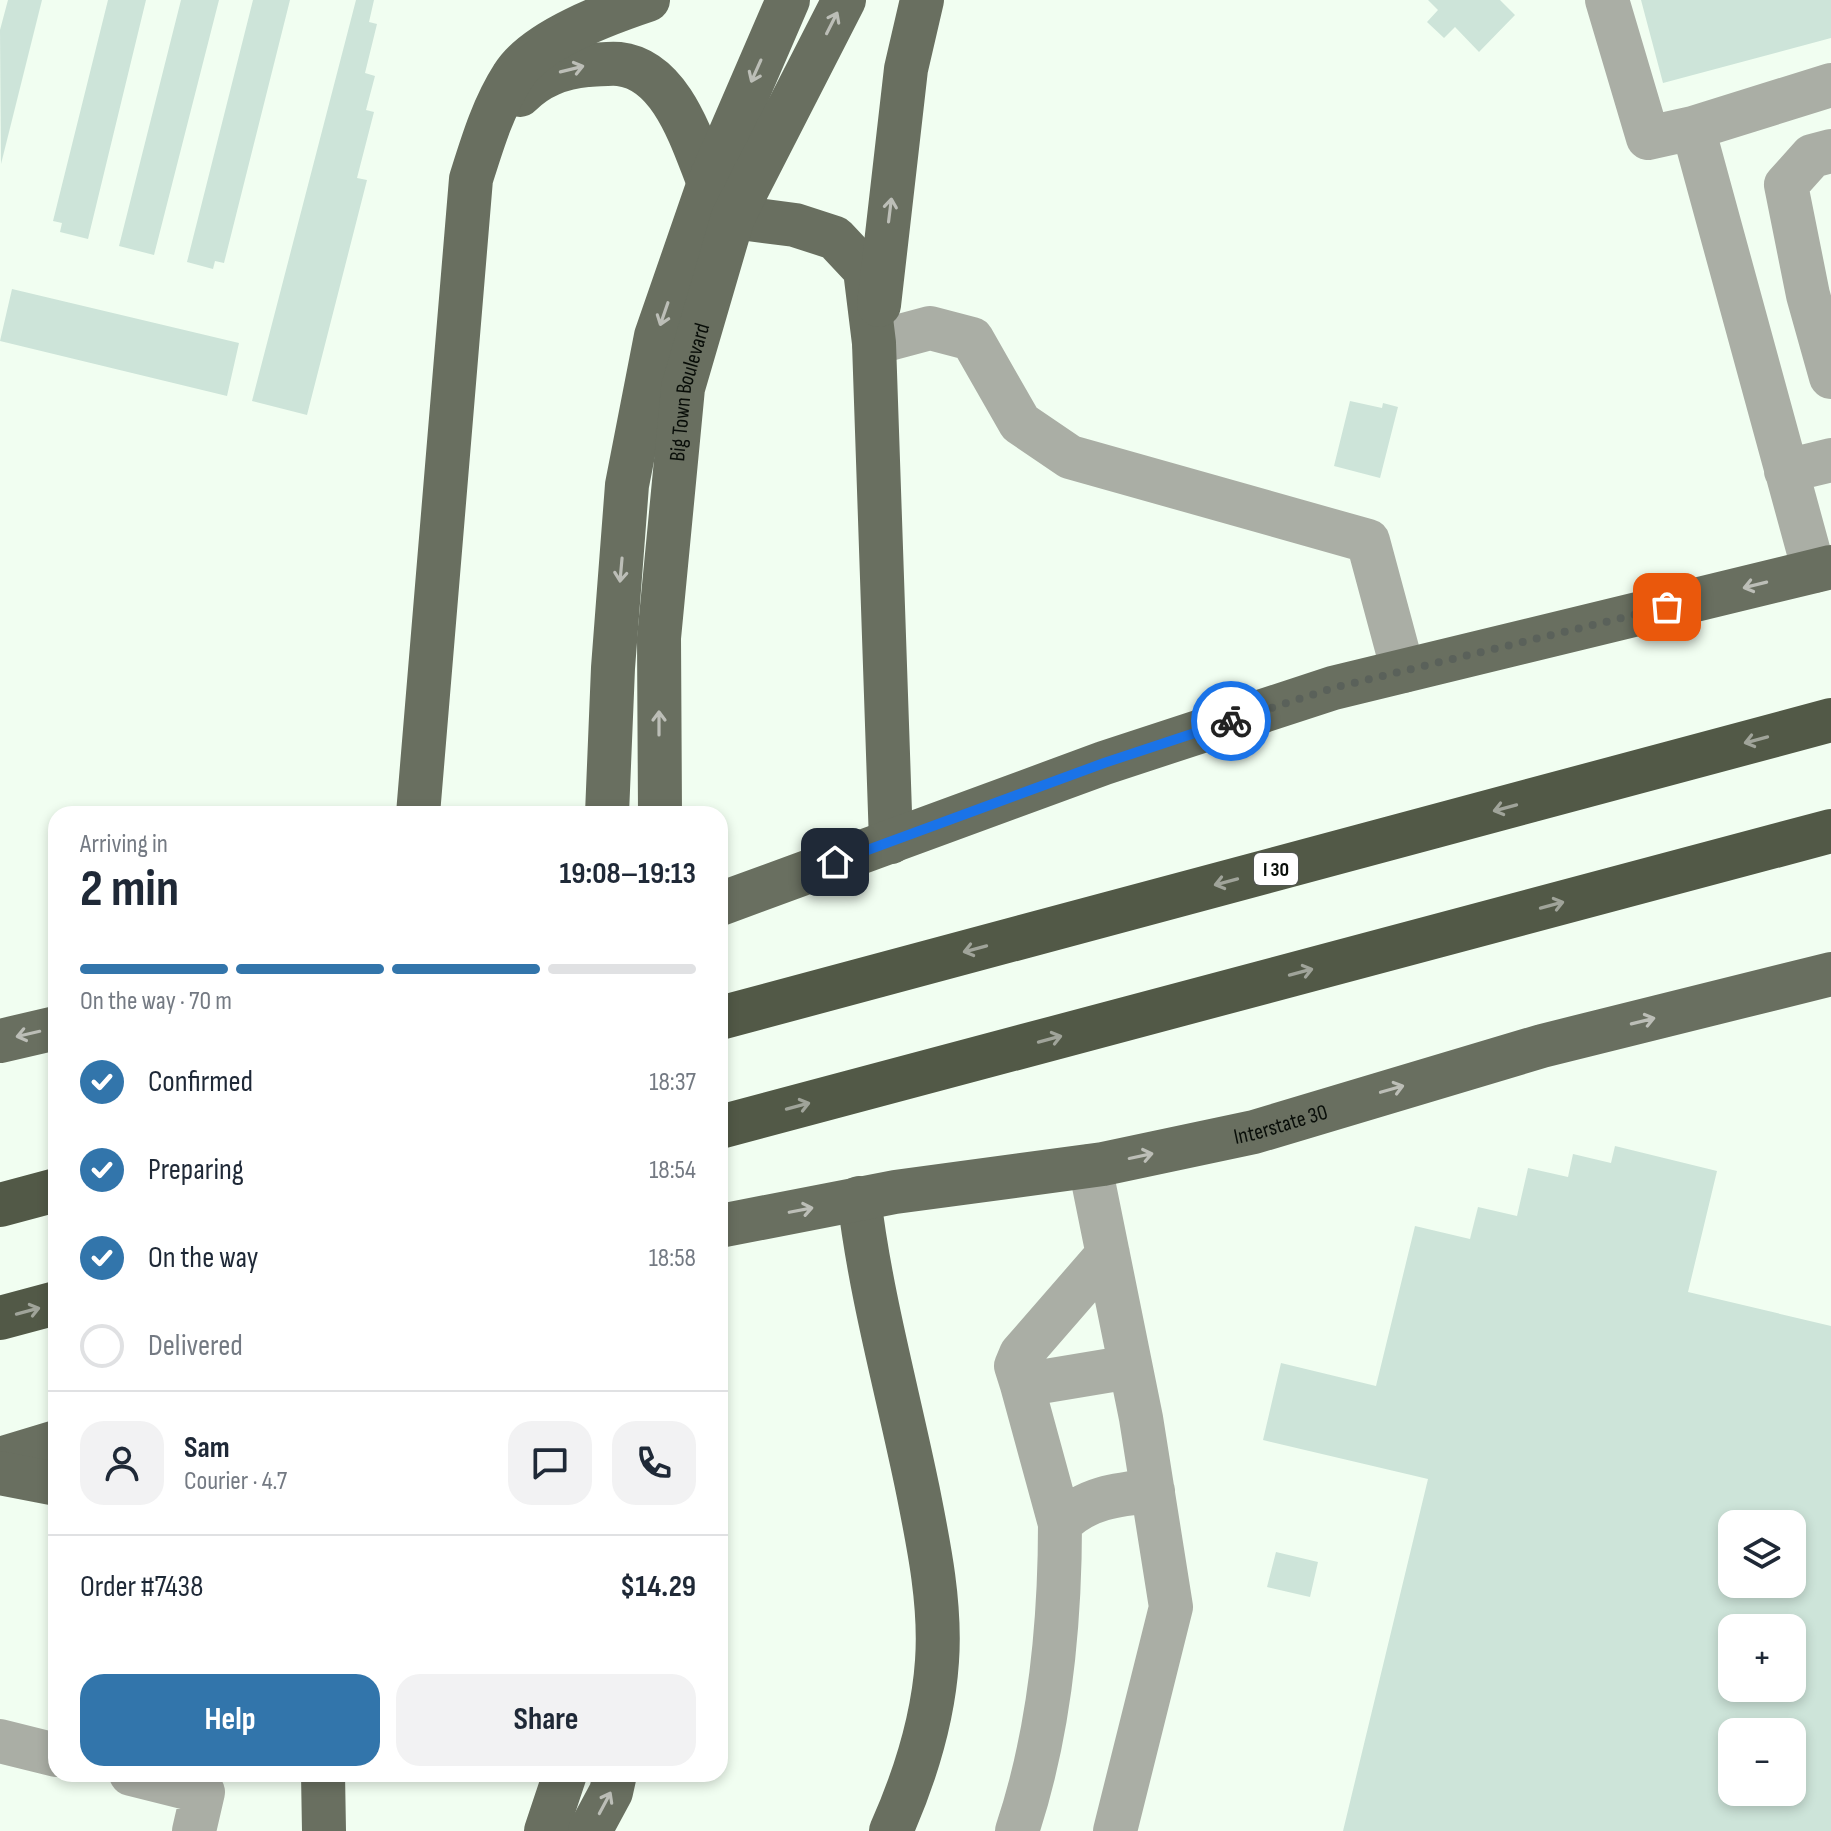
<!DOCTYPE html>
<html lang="en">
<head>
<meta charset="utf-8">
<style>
  body { margin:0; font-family:"Sofia Sans Condensed",sans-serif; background:#f2f2f3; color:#1f2937; height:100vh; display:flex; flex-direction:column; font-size:30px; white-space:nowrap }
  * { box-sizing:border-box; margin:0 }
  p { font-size:26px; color:#747a83 }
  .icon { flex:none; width:44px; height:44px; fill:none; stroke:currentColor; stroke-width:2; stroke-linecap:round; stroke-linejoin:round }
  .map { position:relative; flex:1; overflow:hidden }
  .panel { position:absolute; left:48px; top:806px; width:680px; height:976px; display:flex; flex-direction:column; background:#fff; border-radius:24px; box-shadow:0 4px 12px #0003 }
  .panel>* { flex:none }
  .buttons { position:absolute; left:1718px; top:1510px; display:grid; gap:16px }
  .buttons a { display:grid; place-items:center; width:88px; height:88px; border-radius:16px; background:#fff; box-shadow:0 4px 12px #0003; font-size:40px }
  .pin { position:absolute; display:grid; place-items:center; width:68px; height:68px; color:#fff; margin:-34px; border-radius:16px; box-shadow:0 4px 12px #0006 }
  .courier { position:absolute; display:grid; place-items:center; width:80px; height:80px; margin:-40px; border:6px solid #1a73e8; border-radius:50%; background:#fff; color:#222; box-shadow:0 2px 10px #0007 }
  .summary em { font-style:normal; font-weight:700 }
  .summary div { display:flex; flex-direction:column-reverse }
  .summary { display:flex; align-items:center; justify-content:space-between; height:136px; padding:0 32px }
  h1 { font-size:52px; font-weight:700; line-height:60px }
  .bar { display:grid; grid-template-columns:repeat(4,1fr); gap:12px 8px; align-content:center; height:96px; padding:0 32px }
  .bar i { height:10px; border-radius:6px; background:#e0e1e3 }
  .bar .current { background:#3275ab }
  .bar p { grid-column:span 4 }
  .line { display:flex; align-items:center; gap:20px; padding:0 32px; border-top:2px solid #e0e1e3 }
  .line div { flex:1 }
  .round { display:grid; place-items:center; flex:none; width:84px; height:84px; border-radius:24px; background:#f2f2f3 }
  ol { padding:0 32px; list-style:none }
  li { display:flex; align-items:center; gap:24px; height:88px }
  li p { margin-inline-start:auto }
  li .icon { padding:8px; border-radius:50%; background:#3275ab; color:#fff; stroke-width:4 }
  li:last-child { color:#747a83 }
  li i { width:44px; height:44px; border:4px solid #e0e1e3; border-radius:50% }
  .cta { display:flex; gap:16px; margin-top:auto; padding:16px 32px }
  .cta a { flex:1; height:92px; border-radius:24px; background:#3275ab; color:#fff; font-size:32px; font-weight:700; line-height:92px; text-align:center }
  .cta a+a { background:#f2f2f3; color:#1f2937 }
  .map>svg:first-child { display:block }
  .building { fill:#cde4d9; fill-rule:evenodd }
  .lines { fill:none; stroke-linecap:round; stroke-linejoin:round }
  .minor { stroke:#aaaea5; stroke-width:44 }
  .major { stroke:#696f60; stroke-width:44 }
  .highway { stroke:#525947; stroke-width:44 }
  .oneway { stroke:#bcbeb7 }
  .oneway2 { stroke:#a0a49a }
  .done { stroke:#5a615a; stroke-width:8; stroke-dasharray:0 14.4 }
  .route { stroke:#1a73e8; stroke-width:10 }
  .labels { text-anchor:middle; stroke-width:8; stroke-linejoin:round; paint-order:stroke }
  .shield { fill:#fff; stroke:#525652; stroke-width:2 }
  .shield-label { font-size:20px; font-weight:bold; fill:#080d08 }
  .street-label { font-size:22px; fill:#080d08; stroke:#fff }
</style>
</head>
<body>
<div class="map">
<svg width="1831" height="1831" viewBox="0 0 1831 1831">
  <rect width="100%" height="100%" fill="#f1fef1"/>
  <path class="building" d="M8,0H42L1,164L0,30Z
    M108,0H146L88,239L60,232L62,223L53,221Z
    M181,0H219L154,255L119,246Z
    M253,0H290L224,263L215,261L213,269L187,262Z
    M356,0H374L369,22L377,24L365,73L375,76L366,110L374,112L357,178L367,180L307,415L252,401Z
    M1428,0H1500L1515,15L1479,52L1455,27L1444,38L1427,22L1438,10Z
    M1641,0H1831V38L1663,83Z
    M12,289L239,343L227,396L0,341Z
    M1350,401L1382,408L1383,403L1398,407L1380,478L1334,466Z
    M1615,1146L1717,1171L1688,1292L1831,1326V1831H1343L1428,1479L1263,1440L1281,1363L1376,1386L1415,1226L1470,1239L1478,1207L1517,1216L1528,1168L1568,1177L1573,1154L1611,1163ZM1732,1524H1792V1584H1732ZM1732,1628H1792V1688H1732ZM1732,1732H1792V1792H1732Z
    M1276,1552L1318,1562L1310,1597L1267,1587Z"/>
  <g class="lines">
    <path class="minor" d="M1607,0L1648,138L1693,128
      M1831,151L1812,156L1786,185L1808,295L1831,377
      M874,343L930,328L972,339L1020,423L1070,457L1368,541L1403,671
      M1786,471L1831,460
      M1814,571L1693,128L1831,85
      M1090,1166L1141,1418L1171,1607L1115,1831
      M1108,1254L1021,1354L1016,1366L1022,1385L1130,1367
      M1022,1385L1060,1524
      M0,1741L56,1755
      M131,1774L203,1792L194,1831
      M1017,1831C1050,1732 1060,1628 1060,1524C1085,1498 1117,1494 1153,1491"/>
    <g class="major">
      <path d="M520,95C537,77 562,67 587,65C597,65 609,63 619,64C672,70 692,141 709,183"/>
      <path d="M733,217L795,225L835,238L865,270L874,343L891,842"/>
      <path d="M879,305L906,69L922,0"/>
      <path d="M418,814L471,179C482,144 493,107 513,76C535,40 609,13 648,0"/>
      <path d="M607,814L613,668L627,485L656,336L709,183L788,0"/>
      <path id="s1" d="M660,814L659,638L683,388L733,217L844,0"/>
      <path d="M720,904L1104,763L1333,688L1831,567"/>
      <path d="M0,1041L56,1028"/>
      <path d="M859,1198C871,1298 898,1393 918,1491C929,1546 941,1605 937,1661C933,1720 915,1777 891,1831"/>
      <path id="s2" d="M720,1226L895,1192L1103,1164L1254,1132L1542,1046L1831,974"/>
      <path d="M0,1459L56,1442"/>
      <path d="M0,1473L56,1484"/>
      <path d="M323,1774L324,1831"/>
      <path d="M546,1831L565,1774"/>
      <path d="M590,1831L611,1792L615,1774"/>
    </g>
    <path class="highway" d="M720,1018L1831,720
      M720,1127L1831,831
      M0,1205L56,1190
      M0,1318L56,1303"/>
  </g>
  <defs><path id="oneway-shaft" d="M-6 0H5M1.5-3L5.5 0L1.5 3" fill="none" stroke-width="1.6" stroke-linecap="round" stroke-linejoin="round" transform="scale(2)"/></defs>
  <g class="oneway">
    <use href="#oneway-shaft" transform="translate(832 23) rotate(-63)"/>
    <use href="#oneway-shaft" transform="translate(572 69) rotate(-14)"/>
    <use href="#oneway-shaft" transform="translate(756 71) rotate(114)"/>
    <use href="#oneway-shaft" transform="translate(890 210) rotate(-83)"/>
    <use href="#oneway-shaft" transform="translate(664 314) rotate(109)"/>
    <use href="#oneway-shaft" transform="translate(621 570) rotate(95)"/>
    <use href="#oneway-shaft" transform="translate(1755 585) rotate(166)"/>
    <use href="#oneway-shaft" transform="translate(659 723) rotate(-90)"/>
    <use href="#oneway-shaft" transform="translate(1643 1021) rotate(-14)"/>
    <use href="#oneway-shaft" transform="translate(28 1034) rotate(167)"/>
    <use href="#oneway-shaft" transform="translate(1392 1089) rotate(-16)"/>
    <use href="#oneway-shaft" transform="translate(1141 1156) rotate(-12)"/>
    <use href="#oneway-shaft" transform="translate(801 1210) rotate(-11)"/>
    <use href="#oneway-shaft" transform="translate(605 1803) rotate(-62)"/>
  </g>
  <g class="oneway2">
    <use href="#oneway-shaft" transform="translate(1756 740) rotate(165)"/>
    <use href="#oneway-shaft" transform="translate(1505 808) rotate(165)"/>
    <use href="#oneway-shaft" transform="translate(1226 882) rotate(165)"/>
    <use href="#oneway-shaft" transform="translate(1552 905) rotate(-15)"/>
    <use href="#oneway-shaft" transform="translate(975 949) rotate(165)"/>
    <use href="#oneway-shaft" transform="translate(1301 972) rotate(-15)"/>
    <use href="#oneway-shaft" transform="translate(1050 1039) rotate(-15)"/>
    <use href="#oneway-shaft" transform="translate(798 1106) rotate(-15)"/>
    <use href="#oneway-shaft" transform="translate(28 1311) rotate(-15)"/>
  </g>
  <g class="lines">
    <path class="done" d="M1231,721L1333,688L1667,607"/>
    <path class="route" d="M835,862L1104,763L1231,721"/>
  </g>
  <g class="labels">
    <rect class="shield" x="1254" y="853" width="44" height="32" rx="6"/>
    <g class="shield-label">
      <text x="1276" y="876">I 30</text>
    </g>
    <g class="street-label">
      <text dy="8" stroke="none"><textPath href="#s1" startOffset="424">Big Town Boulevard</textPath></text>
      <text dy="8" stroke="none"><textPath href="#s2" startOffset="570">Interstate 30</textPath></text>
    </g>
  </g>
</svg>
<div class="buttons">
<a><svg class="icon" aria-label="layers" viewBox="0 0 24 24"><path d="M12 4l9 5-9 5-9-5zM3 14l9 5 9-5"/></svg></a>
<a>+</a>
<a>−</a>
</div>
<div class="pin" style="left:1667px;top:607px;background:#ea580c"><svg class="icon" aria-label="bag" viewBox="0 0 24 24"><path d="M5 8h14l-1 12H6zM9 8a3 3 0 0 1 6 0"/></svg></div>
<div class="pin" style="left:835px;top:862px;background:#1f2937"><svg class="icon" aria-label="home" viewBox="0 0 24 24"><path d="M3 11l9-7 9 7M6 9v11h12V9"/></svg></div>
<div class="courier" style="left:1231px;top:721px"><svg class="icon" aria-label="bike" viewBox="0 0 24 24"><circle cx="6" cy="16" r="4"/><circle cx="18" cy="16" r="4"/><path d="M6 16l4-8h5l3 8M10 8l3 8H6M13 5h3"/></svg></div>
<section class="panel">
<div class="summary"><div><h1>2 min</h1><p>Arriving in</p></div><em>19:08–19:13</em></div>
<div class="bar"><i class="current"></i><i class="current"></i><i class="current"></i><i></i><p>On the way · 70 m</p></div>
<ol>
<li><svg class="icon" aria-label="check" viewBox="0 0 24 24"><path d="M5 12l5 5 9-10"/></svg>Confirmed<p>18:37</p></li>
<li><svg class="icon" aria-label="check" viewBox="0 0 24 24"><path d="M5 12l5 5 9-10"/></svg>Preparing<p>18:54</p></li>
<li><svg class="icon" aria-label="check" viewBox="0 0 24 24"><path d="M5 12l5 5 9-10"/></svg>On the way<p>18:58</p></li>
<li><i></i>Delivered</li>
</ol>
<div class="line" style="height:144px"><a class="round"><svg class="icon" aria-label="person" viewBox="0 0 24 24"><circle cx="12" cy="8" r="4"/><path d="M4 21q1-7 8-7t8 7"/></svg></a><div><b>Sam</b><p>Courier · 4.7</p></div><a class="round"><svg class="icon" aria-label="chat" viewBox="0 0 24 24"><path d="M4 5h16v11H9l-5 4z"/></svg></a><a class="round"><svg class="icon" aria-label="phone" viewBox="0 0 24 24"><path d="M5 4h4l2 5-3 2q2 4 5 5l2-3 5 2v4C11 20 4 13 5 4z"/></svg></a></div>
<div class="line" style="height:104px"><div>Order #7438</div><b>$14.29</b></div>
<div class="cta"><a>Help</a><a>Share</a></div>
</section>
</div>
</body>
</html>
